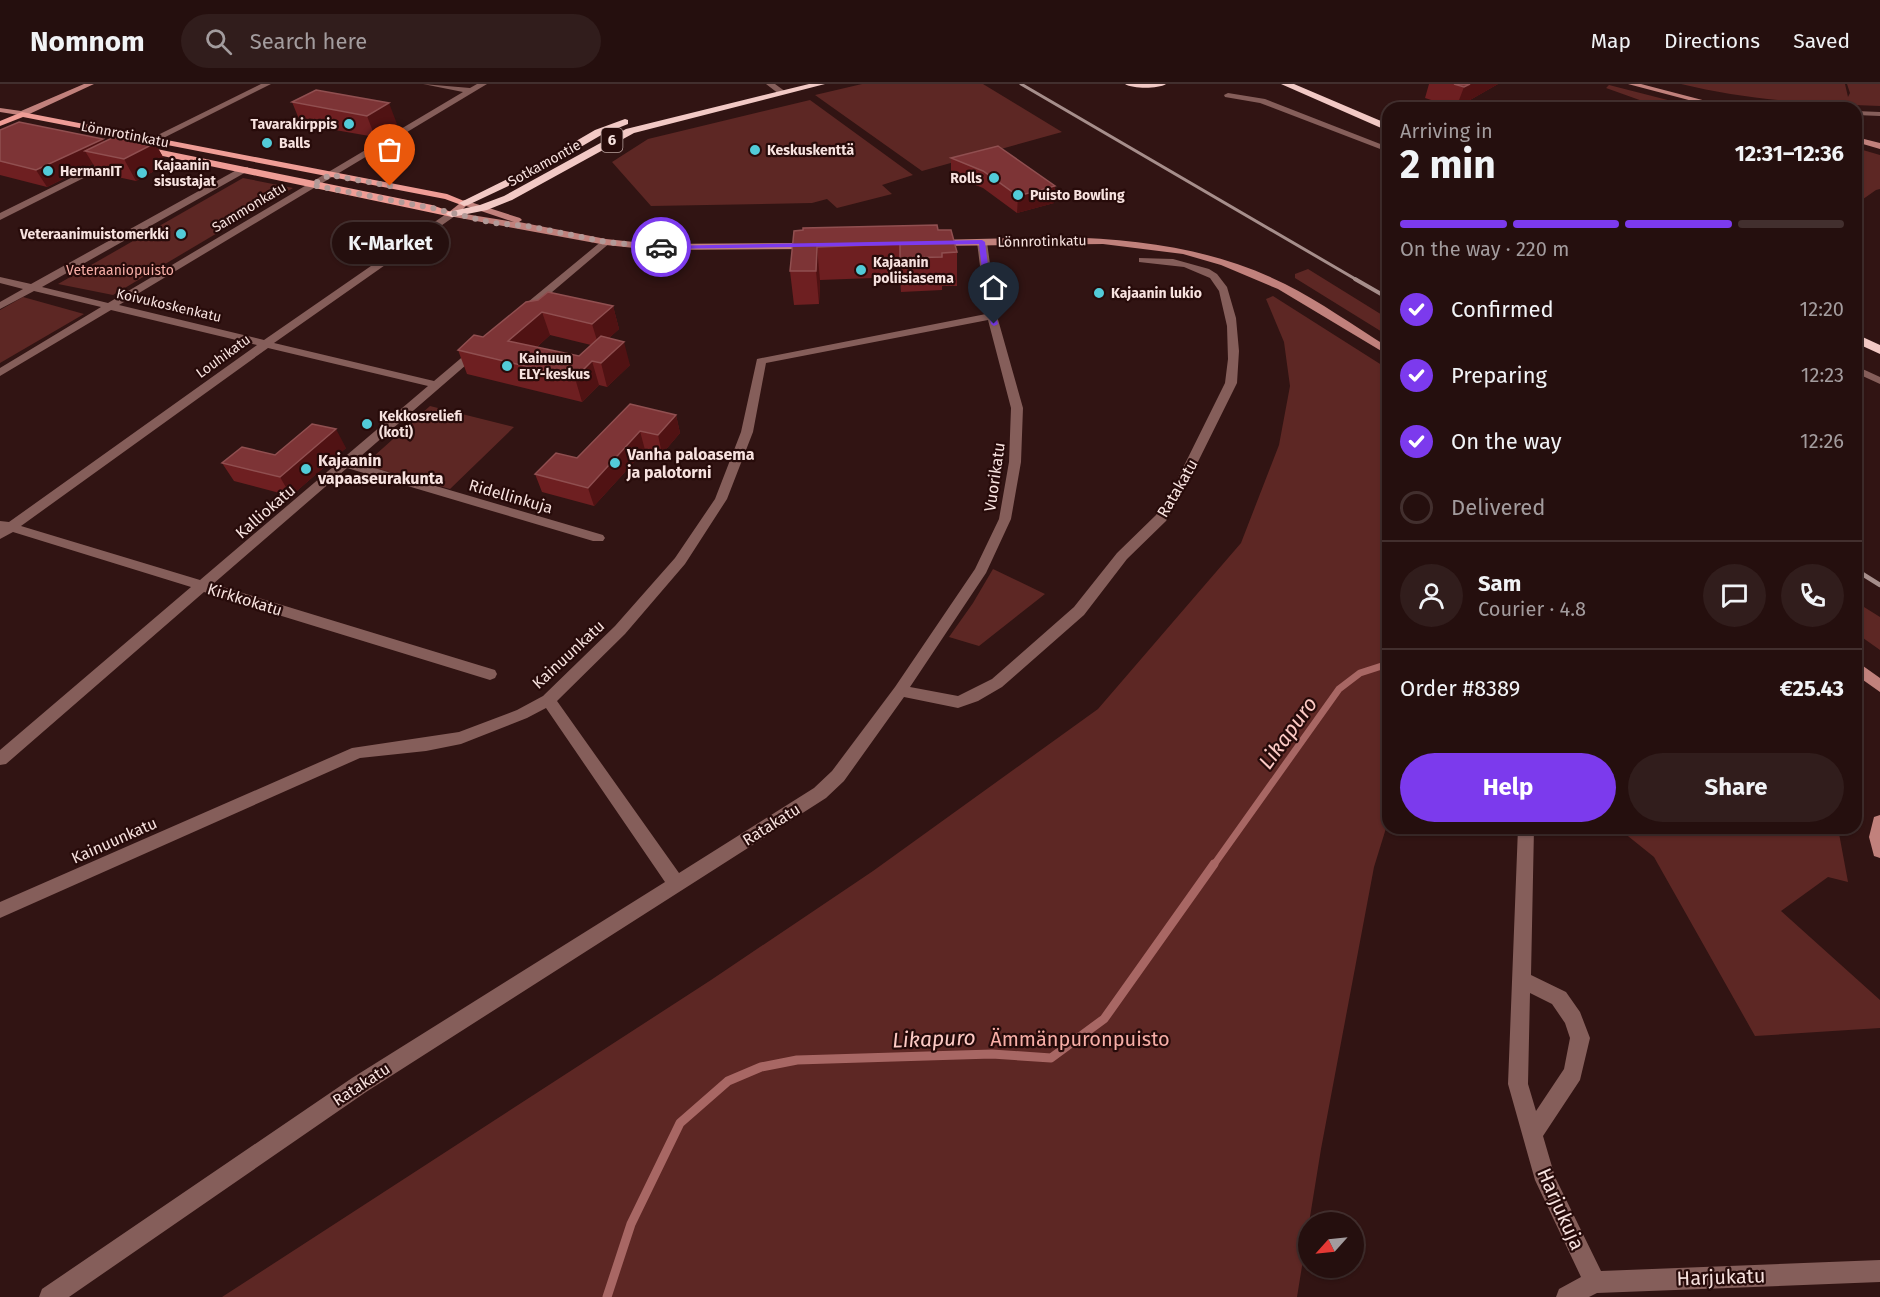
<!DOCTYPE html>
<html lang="en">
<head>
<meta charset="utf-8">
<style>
  body { margin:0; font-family:"Fira Sans",sans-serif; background:#311d1c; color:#f1f3f6; height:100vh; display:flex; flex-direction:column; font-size:22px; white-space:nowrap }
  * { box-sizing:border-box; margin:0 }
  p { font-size:20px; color:#a39c9e }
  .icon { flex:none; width:33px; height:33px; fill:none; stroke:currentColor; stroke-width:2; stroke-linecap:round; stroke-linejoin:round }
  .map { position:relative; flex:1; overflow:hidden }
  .panel { position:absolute; left:1382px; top:18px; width:480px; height:732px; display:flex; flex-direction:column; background:#250f0e; border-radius:18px; box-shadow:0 2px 4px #0004,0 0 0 2px #422f2e }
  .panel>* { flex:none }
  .needle { width:39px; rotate:243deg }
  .tools { position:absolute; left:1298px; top:1128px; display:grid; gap:12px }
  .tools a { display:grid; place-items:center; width:66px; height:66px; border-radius:50%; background:#250f0e; box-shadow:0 2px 4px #0004,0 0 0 2px #422f2e; font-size:30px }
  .pin { position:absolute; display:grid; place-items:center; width:51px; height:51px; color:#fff; margin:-62px -26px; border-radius:50% 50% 50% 0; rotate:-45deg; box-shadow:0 0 6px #0007 }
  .pin .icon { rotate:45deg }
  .courier { position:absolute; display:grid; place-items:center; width:60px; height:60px; margin:-30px; border:4px solid #7c3aed; border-radius:50%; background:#fff; color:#222; box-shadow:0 2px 8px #0007 }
  .bubble { position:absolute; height:42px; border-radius:21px; background:#250f0e; box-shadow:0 2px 4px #0004,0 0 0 2px #422f2e; font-size:20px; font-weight:700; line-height:42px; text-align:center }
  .summary em { font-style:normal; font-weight:700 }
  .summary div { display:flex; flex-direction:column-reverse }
  .summary { display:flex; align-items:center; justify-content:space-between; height:102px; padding:0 18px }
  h1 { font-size:39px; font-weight:700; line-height:45px }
  .bar { display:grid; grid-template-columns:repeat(4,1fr); gap:9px 6px; align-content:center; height:72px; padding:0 18px }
  .bar i { height:8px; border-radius:4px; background:#422f2e }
  .bar .current { background:#7c3aed }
  .bar p { grid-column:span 4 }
  .line { display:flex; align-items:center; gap:15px; padding:0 18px; border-top:2px solid #422f2e }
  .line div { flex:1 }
  .round { display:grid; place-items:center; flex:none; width:63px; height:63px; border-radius:32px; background:#311d1c }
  ol { padding:0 18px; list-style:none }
  li { display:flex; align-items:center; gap:18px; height:66px }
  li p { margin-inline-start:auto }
  li .icon { padding:6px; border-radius:50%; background:#7c3aed; color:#fff; stroke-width:4 }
  li:last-child { color:#a39c9e }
  li i { width:33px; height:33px; border:3px solid #422f2e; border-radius:50% }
  .primary-button { display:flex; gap:12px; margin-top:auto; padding:12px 18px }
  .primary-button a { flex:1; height:69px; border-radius:36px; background:#7c3aed; color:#fff; font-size:24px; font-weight:700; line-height:69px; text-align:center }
  .primary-button a+a { background:#311d1c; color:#f1f3f6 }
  header { display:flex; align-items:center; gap:36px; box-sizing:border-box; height:84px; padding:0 30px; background:#250f0e; border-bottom:2px solid #422f2e }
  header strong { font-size:28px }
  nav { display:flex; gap:33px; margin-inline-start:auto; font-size:21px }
  .search { width:420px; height:54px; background:#311d1c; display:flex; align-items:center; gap:15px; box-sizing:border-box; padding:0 21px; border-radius:33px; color:#a39c9e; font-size:22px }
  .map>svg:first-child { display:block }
  .green { fill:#5d2724 }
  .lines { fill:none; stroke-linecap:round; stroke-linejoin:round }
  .stream-far1 { stroke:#a86764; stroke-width:7 }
  .stream { stroke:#a86764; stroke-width:9 }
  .street { fill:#855e5a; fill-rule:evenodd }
  .secondary { fill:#c1817c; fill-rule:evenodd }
  .primary { fill:#ef9d96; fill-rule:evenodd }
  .highway { fill:#f2c9c5; fill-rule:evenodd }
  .rail-far2 { stroke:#a68e8b; stroke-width:3 }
  .rail-far1 { stroke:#a68e8b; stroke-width:4 }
  .rail { stroke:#a68e8b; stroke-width:4.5 }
  .wall { fill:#6e1f21; fill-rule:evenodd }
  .shaded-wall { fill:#501213 }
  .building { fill:#7d3436; stroke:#904f50; stroke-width:1.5 }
  .route { fill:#7c3aed }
  .done { stroke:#b29a98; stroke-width:6; stroke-dasharray:0 10.8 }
  .poi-dot { fill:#52cbd8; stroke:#270b0a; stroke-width:2 }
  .labels { text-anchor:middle; stroke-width:4.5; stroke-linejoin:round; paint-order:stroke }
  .far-poi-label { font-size:14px; font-weight:bold; fill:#f7e2df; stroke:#270b0a; text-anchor:start }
  .far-street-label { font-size:14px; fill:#f7e2df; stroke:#270b0a }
  .far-park-label { font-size:14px; fill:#f7aea7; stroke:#270b0a }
  .shield { fill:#270b0a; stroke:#b9a29f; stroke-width:1.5 }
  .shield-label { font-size:15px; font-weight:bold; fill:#f7e2df }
  .poi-label { font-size:16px; font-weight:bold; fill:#f7e2df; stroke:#270b0a; text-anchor:start }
  .street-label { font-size:16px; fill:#f7e2df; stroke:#270b0a }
  .near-park-label { font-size:20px; fill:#f7aea7; stroke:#270b0a }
  .near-street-label { font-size:20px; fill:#f7e2df; stroke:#270b0a }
  .near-water-label { font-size:21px; font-style:italic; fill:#fdcac5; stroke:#270b0a }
</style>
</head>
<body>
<header>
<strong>Nomnom</strong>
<div class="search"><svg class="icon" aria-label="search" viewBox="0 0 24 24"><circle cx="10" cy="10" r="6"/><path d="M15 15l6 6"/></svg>Search here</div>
<nav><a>Map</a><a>Directions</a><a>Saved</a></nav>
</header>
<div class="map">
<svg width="1880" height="1213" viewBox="0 0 1880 1213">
  <rect width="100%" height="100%" fill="#311413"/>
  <path class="green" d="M862,0H983L1062,48L922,87L815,11Z
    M1681,0H1845L1848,13L1850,9L1847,0H1880V22C1813,20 1747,16 1681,0Z
    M1609,1L1699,24H1662L1606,4Z
    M810,16L913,91L882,101L892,110L837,124L827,115L812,119L651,122L612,78L648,55Z
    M1856,64L1880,71V105L1876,106L1856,120Z
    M243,94L293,104L113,211L58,200Z
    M1308,185L1387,234V251L1295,194V190Z
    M1273,212L1388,285L1387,741L1374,783L1321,1065L1297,1213H222L711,896L873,787L1098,625L1241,459L1279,361L1290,302L1284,258L1266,215Z
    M23,213L84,230L0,279V226Z
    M430,322L514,343L450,405L364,381Z
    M993,485L1045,510L979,562L949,553L973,519Z
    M1856,518L1880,533V566L1856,549Z
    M1618,744H1838L1848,798L1828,793L1781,827L1880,916V944L1755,952L1654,773Z"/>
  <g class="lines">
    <path class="stream-far1" d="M1213,782L1339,605L1360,589L1388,580"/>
    <path class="stream" d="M607,1213L631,1140L680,1039L728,997L761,983L797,976L992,970L1051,974L1104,935L1214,780"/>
    <path class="street" d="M261,0H271L0,136V129Z
      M423,0L470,4L477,0H487L119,221L264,256L449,128H455V132L274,259L434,297L473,264H481V268L354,378L603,451L605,454L603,457H593L347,384L213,500L495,586L497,590L495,594L490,596L204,508L6,680L0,681V666L191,503L13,448L0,455V437L9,438L257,261L111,226L0,292V284L101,223L34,207L0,225V218L23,205L0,199V193L31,200L242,83H248V87L42,203L108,219L463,8ZM268,264L428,302L200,496L21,442Z
      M766,0H775L786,8L779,10Z
      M1228,9L1265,15L1388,63V68L1260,19L1225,13L1224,11Z
      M1856,27L1880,28V32L1856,31Z
      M982,155L987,158L997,232L1023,324L1021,378L1011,435L986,489L910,603L958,612L992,595L1074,523L1117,469L1156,431L1169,412L1225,299L1228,275L1227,242L1219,207L1210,194L1184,183L1139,178V174L1173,175L1209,185L1217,190L1227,203L1236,234L1239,267L1237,299L1181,412L1166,437L1127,475L1084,531L1002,603L978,617L958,624L904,613L844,697L826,714L366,1008L69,1213H39L42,1205L352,994L665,798L546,624L527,634L461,660L426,667L360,674L0,834V818L352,664L459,648L517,626L543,612L615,542L675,474L715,415L741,348L757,275L986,230L977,158ZM988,236L1011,324L1009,378L999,435L975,485L895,603L832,687L814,704L679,789L557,617L625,550L685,480L727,415L753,348L766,279Z
      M603,156L611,158L525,231H517V227Z
      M1856,282L1880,293V300L1856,289Z
      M1518,744H1534L1531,891L1566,908L1580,928L1590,954L1580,996L1543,1052L1555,1093L1601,1187L1880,1176V1198L1597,1209L1589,1213H1556L1559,1205L1581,1193L1535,1096L1508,1000ZM1530,909L1552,920L1565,939L1570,954L1564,985L1536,1027L1528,1000Z"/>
    <path class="secondary" d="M84,0H94L25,32L0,28V24L21,27Z
      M1628,0H1641L1733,24H1719Z
      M1856,53L1880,59V65L1856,58Z
      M464,116L520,134L522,136L519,138L606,155L653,160L812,159L817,162L812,165L653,166L606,161L449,132V128ZM466,122L514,138L459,129Z
      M1062,153C1140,155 1215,165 1285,200C1321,218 1354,242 1388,263V271L1278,205L1221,181L1183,170L1103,160L935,162L930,159L935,156Z
      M1856,577L1880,594V608L1856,591Z
      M1880,731V774L1874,772L1869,753L1874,733Z"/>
    <path class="primary" d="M22,28L447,110L469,119L464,122L445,115L23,33L0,42V37Z
      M142,62L432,121L457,130L452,133L139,67V63Z"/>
    <path class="highway" d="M809,0H825L634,49L512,116L487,126L452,133L446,130L448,128L480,121L504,112L626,45Z
      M1125,0H1166C1158,5 1133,5 1125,0Z
      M1281,0H1294L1388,40V47Z
      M625,35L628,36V40L603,50L536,89L468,121L464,122L459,119L528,85L595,46Z
      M1856,250L1880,261V270L1856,259Z"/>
    <path class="rail-far2" d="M1021,0L1357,196"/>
    <path class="rail-far1" d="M1355,195L1388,214"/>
    <path class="rail" d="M1856,486L1880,501"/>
  </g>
  <path class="wall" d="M1429,0H1498L1456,24L1425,14Z
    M316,6L397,40L375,53L301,40L292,18Z
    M0,46L105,58L155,59L167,80L136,97L99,89L93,80L47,103L0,91Z
    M951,74L1055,102L1054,119L1017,129L983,104L951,91Z
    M938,146L957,168V202H942V206L901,208L900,193L820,196L819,220L794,221L790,187L794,147Z
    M538,216L613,222L619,245L609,254L630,281L607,303L599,301L582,318L467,290L458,266L483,253ZM550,251L591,261L579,272L537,263Z
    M676,331L680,349L662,370L645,366L594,422L542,408L535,390L577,374Z
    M346,364L291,412L234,397L222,379L275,371Z"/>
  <path class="shaded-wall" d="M1470,0H1498L1456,24L1464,3Z
    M389,19L397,40L375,53L367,32Z
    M103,55L112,71L85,67L93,80L47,103L36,86Z
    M155,59L167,80L136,97L124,75Z
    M1055,102L1054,119L1017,129L1018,112Z
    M817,163L820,196L819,220L816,187Z
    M613,222L619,245L599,263L592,240Z
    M542,228L550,251L517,281L508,257Z
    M624,258L630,281L607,303L601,279Z
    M592,277L599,301L582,318L575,294Z
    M676,331L680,349L662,370L658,351Z
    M336,345L346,364L291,412L280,393Z
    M640,347L645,366L594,422L588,404Z"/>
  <path class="building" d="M1454,0H1470L1464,3Z
    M316,6L389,19L367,32L292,18Z
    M19,38L103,55L36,86L0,77V46Z
    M116,52L155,59L124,75L85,67Z
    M998,62L1055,102L1018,112L983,87L951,74Z
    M937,141L938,146H951L957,168L942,169V173L900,174V160L817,163L816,187H790L794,147L803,146V144Z
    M548,208L613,222L592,240L542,228L508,257L579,272L601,252L624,258L601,279L592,277L575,294L458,266L474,251L483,253L526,218L538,216Z
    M630,320L676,331L658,351L640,347L588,404L535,390L556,369L577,374Z
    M312,340L336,345L280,393L222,379L242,363L275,371Z"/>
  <path class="route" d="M982,156L985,158L993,220L998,240L994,242L991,240L986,220L979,160L661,165L658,163L661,162Z"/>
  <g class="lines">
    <path class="done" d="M390,102L330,91L312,101L432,124L493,139L528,142L606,158L661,163"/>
  </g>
  <g class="poi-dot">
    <circle cx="349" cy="40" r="6"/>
    <circle cx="267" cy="59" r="6"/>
    <circle cx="755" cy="66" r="6"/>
    <circle cx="48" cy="87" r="6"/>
    <circle cx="142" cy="89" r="6"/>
    <circle cx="994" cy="94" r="6"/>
    <circle cx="1018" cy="111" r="6"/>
    <circle cx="181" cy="150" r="6"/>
    <circle cx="861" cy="186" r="6"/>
    <circle cx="1099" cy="209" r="6"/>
    <circle cx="507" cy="282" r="6"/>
    <circle cx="367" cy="340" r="6"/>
    <circle cx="615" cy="379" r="6"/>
    <circle cx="306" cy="385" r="6"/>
  </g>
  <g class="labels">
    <g class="far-poi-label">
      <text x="337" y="45" text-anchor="end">Tavarakirppis</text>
      <text x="279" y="64">Balls</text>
      <text x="767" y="71">Keskuskenttä</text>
      <text x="154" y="86">Kajaanin<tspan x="154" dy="16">sisustajat</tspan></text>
      <text x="60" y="92">HermanIT</text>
      <text x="982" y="99" text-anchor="end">Rolls</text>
      <text x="1030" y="116">Puisto Bowling</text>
      <text x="169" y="155" text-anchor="end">Veteraanimuistomerkki</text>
      <text x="873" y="183">Kajaanin<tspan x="873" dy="16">poliisiasema</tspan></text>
      <text x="1111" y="214">Kajaanin lukio</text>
      <text x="519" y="279">Kainuun<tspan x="519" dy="16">ELY-keskus</tspan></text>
      <text x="379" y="337">Kekkosreliefi<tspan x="379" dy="16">(koti)</tspan></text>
    </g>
    <g class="far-street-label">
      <text transform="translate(125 50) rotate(11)" y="5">Lönnrotinkatu</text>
      <text transform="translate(544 79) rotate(-29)" y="5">Sotkamontie</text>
      <text transform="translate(249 123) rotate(-31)" y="5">Sammonkatu</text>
      <text transform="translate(1042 157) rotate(-1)" y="5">Lönnrotinkatu</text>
      <text transform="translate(169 221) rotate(13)" y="5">Koivukoskenkatu</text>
      <text transform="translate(223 272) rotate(-36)" y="5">Louhikatu</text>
    </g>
    <g class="far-park-label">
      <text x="120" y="191">Veteraaniopuisto</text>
    </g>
    <rect class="shield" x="601.5" y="44" width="21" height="24" rx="4.5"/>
    <g class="shield-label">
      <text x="612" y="61">6</text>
    </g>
    <g class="poi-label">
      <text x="627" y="376">Vanha paloasema<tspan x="627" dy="18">ja palotorni</tspan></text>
      <text x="318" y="382">Kajaanin<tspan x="318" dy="18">vapaaseurakunta</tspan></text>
    </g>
    <g class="street-label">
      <text transform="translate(994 393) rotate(-82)" y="6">Vuorikatu</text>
      <text transform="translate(1177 404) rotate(-60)" y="6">Ratakatu</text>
      <text transform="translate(511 412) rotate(16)" y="6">Ridellinkuja</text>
      <text transform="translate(265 427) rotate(-41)" y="6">Kalliokatu</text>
      <text transform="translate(245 515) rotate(17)" y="6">Kirkkokatu</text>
      <text transform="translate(568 570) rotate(-43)" y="6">Kainuunkatu</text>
      <text transform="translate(771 740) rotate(-32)" y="6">Ratakatu</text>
      <text transform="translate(114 756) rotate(-24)" y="6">Kainuunkatu</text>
      <text transform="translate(361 1000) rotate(-33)" y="6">Ratakatu</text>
    </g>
    <g class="near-park-label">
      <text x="1080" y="962">Ämmänpuronpuisto</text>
    </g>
    <g class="near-street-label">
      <text transform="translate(1561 1125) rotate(66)" y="7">Harjukuja</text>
      <text transform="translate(1721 1193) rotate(-2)" y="7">Harjukatu</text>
    </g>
    <g class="near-water-label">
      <text transform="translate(1288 649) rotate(-54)" y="7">Likapuro</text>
      <text transform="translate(934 955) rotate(-2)" y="7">Likapuro</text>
    </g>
  </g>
</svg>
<div class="tools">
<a><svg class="needle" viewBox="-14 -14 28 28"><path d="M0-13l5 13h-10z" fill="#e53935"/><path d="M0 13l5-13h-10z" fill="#a39c9e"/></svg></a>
</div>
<div class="pin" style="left:390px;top:102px;background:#ea580c"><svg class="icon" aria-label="bag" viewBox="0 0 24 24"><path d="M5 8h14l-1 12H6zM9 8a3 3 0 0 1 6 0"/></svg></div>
<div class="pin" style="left:994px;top:240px;background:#1f2937"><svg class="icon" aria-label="home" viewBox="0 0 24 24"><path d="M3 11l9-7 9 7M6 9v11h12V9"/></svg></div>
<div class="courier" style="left:661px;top:163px"><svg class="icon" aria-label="car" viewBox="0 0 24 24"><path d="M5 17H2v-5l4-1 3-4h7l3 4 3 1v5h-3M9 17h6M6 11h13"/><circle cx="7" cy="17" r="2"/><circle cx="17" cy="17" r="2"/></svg></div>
<div class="bubble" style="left:332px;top:138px;width:117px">K-Market</div>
<section class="panel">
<div class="summary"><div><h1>2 min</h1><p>Arriving in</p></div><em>12:31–12:36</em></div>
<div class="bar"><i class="current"></i><i class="current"></i><i class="current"></i><i></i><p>On the way · 220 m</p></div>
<ol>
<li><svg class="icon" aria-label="check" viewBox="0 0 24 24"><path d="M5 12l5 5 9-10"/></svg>Confirmed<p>12:20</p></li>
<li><svg class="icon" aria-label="check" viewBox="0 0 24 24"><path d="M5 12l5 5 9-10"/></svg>Preparing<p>12:23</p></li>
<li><svg class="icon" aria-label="check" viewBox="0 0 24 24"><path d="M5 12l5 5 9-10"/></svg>On the way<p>12:26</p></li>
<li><i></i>Delivered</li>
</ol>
<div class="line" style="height:108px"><a class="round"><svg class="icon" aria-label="person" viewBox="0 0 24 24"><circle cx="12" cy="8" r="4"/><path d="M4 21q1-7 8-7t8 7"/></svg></a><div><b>Sam</b><p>Courier · 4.8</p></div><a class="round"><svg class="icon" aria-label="chat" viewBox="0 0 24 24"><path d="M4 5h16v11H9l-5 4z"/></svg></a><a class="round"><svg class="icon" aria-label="phone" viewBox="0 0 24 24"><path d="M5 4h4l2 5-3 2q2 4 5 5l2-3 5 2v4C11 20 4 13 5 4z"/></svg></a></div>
<div class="line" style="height:78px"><div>Order #8389</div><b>€25.43</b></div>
<div class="primary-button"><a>Help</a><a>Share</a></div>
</section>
</div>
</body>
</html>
